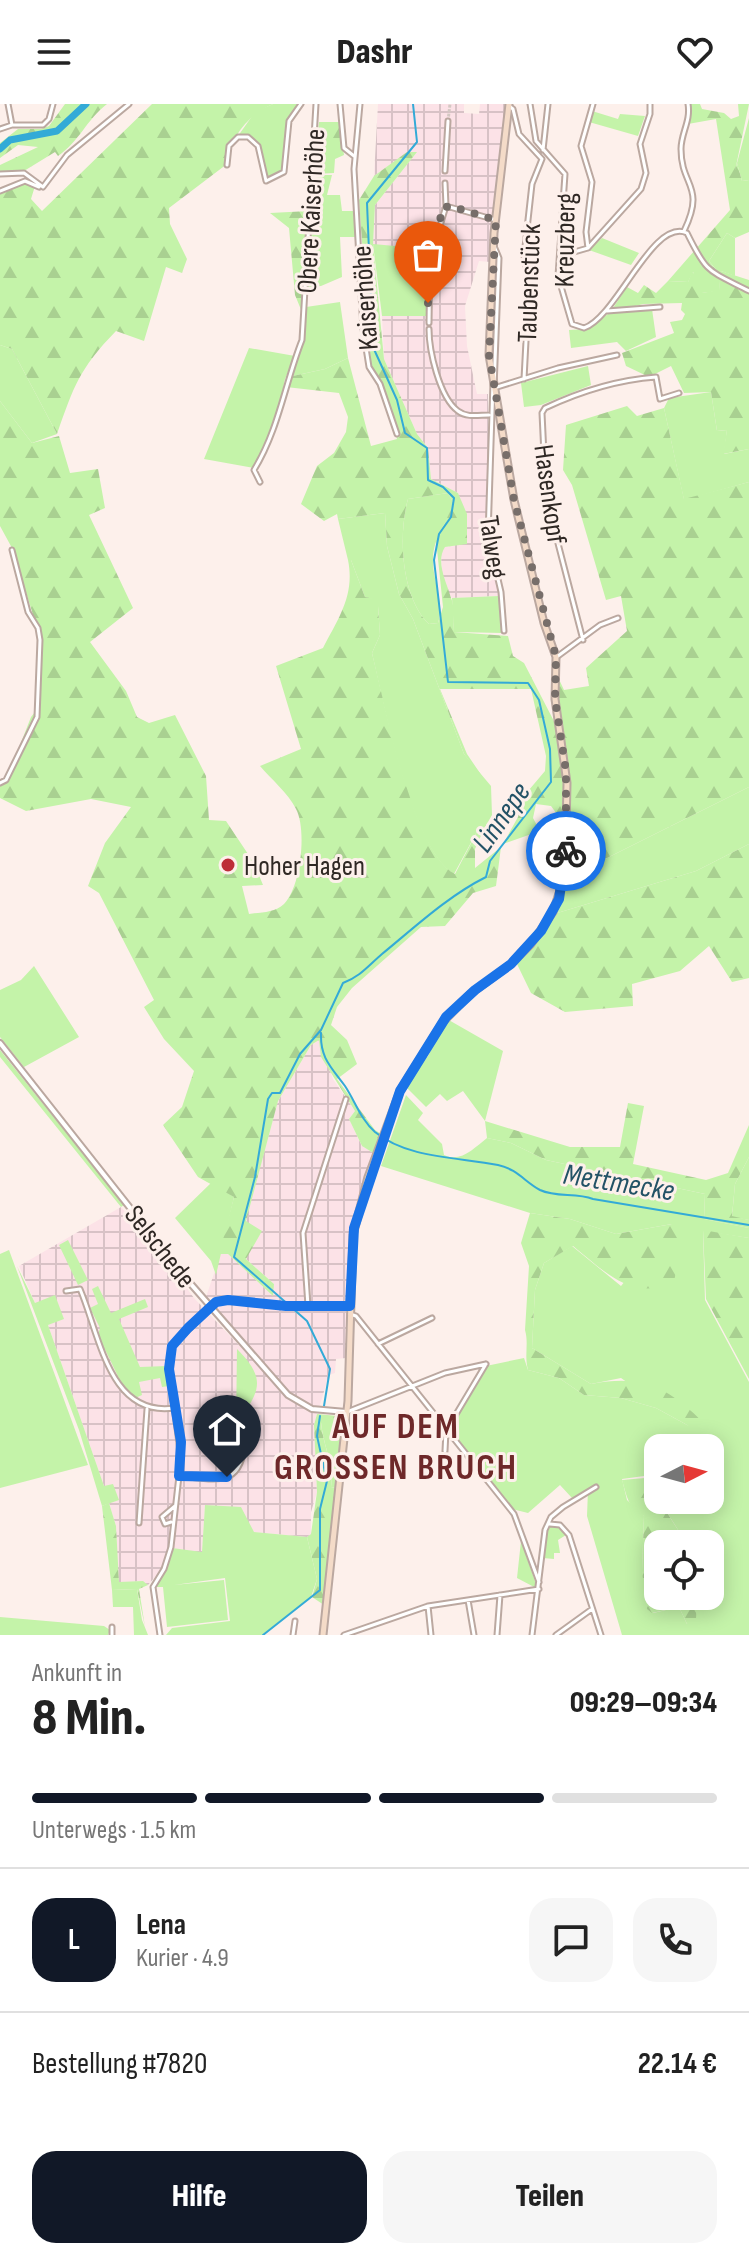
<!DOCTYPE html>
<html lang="de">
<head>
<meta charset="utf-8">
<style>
  body { margin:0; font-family:"Sofia Sans Condensed",sans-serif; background:#f6f6f6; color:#222; height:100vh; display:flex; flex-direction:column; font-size:30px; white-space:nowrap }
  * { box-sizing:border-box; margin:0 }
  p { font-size:26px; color:#767676 }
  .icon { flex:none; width:44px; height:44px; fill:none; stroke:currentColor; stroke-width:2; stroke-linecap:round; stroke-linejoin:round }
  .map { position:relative; height:1531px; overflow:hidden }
  .side { display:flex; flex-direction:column; background:#fff; flex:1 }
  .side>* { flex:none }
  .needle { width:52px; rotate:84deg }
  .fabs { position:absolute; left:644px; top:1330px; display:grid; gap:16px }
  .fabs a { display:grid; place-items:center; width:80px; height:80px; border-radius:16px; background:#fff; box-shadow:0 4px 20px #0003; font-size:40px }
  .pin { position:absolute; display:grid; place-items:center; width:68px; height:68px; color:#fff; margin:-82px -34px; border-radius:50% 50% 50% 0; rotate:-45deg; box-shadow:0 0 8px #0007 }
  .pin .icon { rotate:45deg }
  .courier { position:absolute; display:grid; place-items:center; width:80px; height:80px; margin:-40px; border:6px solid #1a73e8; border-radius:50%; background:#fff; color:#222; box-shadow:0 2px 10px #0007 }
  .head em { font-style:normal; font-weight:800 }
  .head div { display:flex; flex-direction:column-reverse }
  .head { display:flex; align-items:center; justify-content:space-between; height:136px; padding:0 32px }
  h1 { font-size:52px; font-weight:800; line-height:60px }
  .bar { display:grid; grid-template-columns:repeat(4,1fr); gap:12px 8px; align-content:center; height:96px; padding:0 32px }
  .bar i { height:10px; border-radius:6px; background:#e0e0e0 }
  .bar .current { background:#111827 }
  .bar p { grid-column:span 4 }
  .line { display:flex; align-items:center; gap:20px; padding:0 32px; border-top:2px solid #e0e0e0 }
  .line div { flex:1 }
  .round { display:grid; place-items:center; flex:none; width:84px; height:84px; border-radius:24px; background:#f6f6f6 }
  .primary-button { display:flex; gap:16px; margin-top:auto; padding:16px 32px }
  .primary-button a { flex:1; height:92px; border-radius:24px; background:#111827; color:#fff; font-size:32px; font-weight:800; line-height:92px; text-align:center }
  .primary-button a+a { background:#f6f6f6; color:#222 }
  header { display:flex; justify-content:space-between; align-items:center; height:104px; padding:0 32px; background:#fff; font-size:36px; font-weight:800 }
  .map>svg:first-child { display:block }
  .industrial { fill:url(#industrial-grid) }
  .green { fill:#c4f3a9; fill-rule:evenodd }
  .forest { fill:url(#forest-firs); fill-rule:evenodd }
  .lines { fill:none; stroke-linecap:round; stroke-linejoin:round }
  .stream { stroke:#33aad7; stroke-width:2 }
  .river { stroke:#33aad7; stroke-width:7 }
  .minor-tunnel { stroke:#d4c8c3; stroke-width:3; stroke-dasharray:3 1.5; stroke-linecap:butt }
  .minor-casing { stroke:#bba8a0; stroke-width:7 }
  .tertiary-casing { stroke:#bba8a0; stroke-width:8 }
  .secondary-casing { stroke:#bba8a0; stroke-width:9 }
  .minor { stroke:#fff; stroke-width:3 }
  .tertiary { stroke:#fff; stroke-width:4 }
  .secondary { stroke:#f4dbc8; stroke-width:5 }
  .done { stroke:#776e6a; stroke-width:8; stroke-dasharray:0 14.4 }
  .route { stroke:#1a73e8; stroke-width:10 }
  .poi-dot { fill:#bd2d38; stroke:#fdf0eb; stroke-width:3 }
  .labels { text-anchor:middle; stroke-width:6; stroke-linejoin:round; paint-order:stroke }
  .street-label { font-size:28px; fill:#2f2824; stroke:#fdf0eb }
  .poi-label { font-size:28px; fill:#2f2824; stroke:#fdf0eb; text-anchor:start }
  .water-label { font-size:30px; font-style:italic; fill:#235266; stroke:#fdf0eb }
  .district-label { font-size:36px; font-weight:bold; letter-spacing:2px; fill:#6e2829; stroke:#fdf0eb }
</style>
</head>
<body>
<header><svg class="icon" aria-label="menu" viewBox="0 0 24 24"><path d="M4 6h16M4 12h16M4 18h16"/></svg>Dashr<svg class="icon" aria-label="heart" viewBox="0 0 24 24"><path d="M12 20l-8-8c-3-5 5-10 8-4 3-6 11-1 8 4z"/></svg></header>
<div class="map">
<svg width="749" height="1531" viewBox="0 0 749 1531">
  <defs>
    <pattern id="industrial-grid" width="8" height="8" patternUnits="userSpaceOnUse" patternTransform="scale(2)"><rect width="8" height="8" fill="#fce2e7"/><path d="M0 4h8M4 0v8" fill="none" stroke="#d8c2c6"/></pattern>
    <pattern id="forest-firs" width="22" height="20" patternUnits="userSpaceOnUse" patternTransform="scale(2)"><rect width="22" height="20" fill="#c4f3a9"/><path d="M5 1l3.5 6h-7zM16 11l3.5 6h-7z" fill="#a9d091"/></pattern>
  </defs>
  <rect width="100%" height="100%" fill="#fdf0eb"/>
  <path class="industrial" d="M378,0H464V9L479,10L480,0H506L490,158L479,157L465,202L467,242L477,290H488L489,432L499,492L452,494L442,478L441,449L444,443L454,442L464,406L458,389L431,375L428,344L417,330L384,255L382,212L426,211L373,140L375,101L416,49H407L374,72Z
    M319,936L333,975L355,1007L349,1015L362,1042L375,1050L364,1075L349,1129L347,1195L341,1199L266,1201L206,1193L221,1149L228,1150L272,1191L274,1180L246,1155L245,1118L278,997L311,941Z
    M121,1103L150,1134L194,1194L286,1291L317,1310L314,1321L317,1388L311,1408V1430L307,1433L254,1428L205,1401L202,1449L172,1444L163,1464L148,1481L142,1477L118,1479L116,1422L109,1399L118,1396L104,1382L48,1221L63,1214L35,1199L19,1162Z
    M230,1199L346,1207V1254L336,1255L335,1269L329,1271L319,1304L295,1294L226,1219L217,1203Z"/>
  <path class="green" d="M273,0H299L288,16L283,68L267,76L257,37L238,32L255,8Z
    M592,7L618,15L620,10L645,12L638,32L589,18Z
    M749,14V76L742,77L737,59Z
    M313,71H332L327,91H340L342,107H355L358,133H340L342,173L321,182L305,184Z
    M727,129L735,134V172L721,167L719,187L702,189L693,168L688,178L668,177L695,146L718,168L709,157Z
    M602,134L639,149L631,161L589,146Z
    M373,140L428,145L426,212H382Z
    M340,198L348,254L325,265L288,273L303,237L306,203Z
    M642,204L652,205L656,233L626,247L617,238L571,244L569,226L588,225L608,210Z
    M0,241L12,245L57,330L32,339L0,297Z
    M249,244L295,252L285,275L276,319L254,364L204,355Z
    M588,262L591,281L541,301L524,303L521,279Z
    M711,288L717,327L727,326L724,350L749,345V378L684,396L664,304L669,294Z
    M448,389L454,400C447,419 434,432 433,454C432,477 445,497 438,519L429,520C401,493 398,431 408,395Z
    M385,409L387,442L399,490L413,515L464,650L491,682L492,711L484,725L480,722L454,770C411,745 384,599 372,549L380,531L378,502H396L365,493L351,456H348L338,415Z
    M499,492L503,529L454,528L452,494Z
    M749,683V740L696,767L554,810L565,783L568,727L599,758Z
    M34,862L79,933L24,963L0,933V886L21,876Z
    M447,915L503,947L485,1017L463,987L447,997L440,990L426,1003L405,982L428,952Z
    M0,946L124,1101L121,1103L0,953Z
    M406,991L423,1009L418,1016L442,1040L444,1051C461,1059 474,1044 487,1034L511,1039L546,1056L705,1090L704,1115L749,1124V1134L703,1127L705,1196L749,1278V1531H622L587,1412L588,1386L572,1394L560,1381L528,1409L512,1405L449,1326L486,1262L524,1254L528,1266L559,1274L584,1291L621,1294L656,1304L689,1322L621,1274L591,1280L532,1244L535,1186L544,1159L572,1142L621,1182L672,1120L616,1130L570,1115L530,1109L381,1062ZM658,1344H710V1396H658ZM644,1372L687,1440H710V1492H697L687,1520L679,1503L653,1509L642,1467L644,1412L627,1396L622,1375Z
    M749,1053V1116L732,1113L735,1080Z
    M212,1078L234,1093L216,1171L211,1157L175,1114Z
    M68,1136L88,1176L78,1181L59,1141Z
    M9,1146L88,1361L0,1384V1150Z
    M17,1162L35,1199L55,1191L64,1215L48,1221L104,1382L113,1380L119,1396L102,1402L79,1326Z
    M98,1182L111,1209L145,1195L148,1203L119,1215L140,1263L167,1262L169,1282L162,1283L160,1274L139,1278L142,1291L133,1295L127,1291L98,1231L100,1224L90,1204L98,1200L92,1185Z
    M237,1245C269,1277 258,1288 236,1322Z
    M338,1312L343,1324L336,1384L331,1383C334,1361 323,1341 321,1318Z
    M205,1401L241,1403L254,1428L307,1433L317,1475L311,1493L262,1531H166L172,1524L230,1517L225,1474L174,1481L224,1476L228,1516L167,1523L163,1483H155L172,1444L202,1448Z
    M551,1422H558L566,1431L558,1436L560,1449H554V1455L543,1454L546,1427Z
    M521,1437L535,1477L536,1484L517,1474Z
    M137,1485L142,1516L148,1531H134L133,1503H113L112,1486Z
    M0,1513L104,1522L110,1526L108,1531H0Z"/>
  <path class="forest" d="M65,0H107C87,15 79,38 58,52L55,48L24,67L0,69V61L38,43L18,41L0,54V39L18,25H41L49,22Z
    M152,0H273C248,11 230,33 227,60L169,104L170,120L187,155L182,169L166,163L144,237L116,227C79,265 74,282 57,330L12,245L0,241V89C9,81 23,76 35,82L31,95L42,107Z
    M689,0H700L702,5L724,9L731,15L739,12L738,0H749L735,67L737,59L742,77L749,76V128L735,134L727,129L709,157L719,170L721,167L749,176V345L723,350L727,326L717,327L711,288L684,289L671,262L649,273L626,262L622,249L674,229L670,218L682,216L685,210L681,206L682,199L643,200L616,207L613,204L627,183L638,189L644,181L656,189L668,177L688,178L692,168L704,177L702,189L719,186L720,171L708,163L695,146L730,106L716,15L688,20Z
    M319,18H339L344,51L335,55L334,69L313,70Z
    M407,48H417L375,101L373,140L384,255L417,330L428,344L431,375L458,389L467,410V440L445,443C435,458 447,479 451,494C455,503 453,517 454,528L508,532L513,552L524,559L558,625L564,672V720L551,702L536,700L533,714L540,727L503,740L518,713L523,693L545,667L546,652L531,585H440L467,650L490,684L464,650L413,515L399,490L387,442L385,409L338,415L337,410L324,417L301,400L317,362L334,349L346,328L348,313L339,289L286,283L288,273L325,265L348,254L371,342L397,335L382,280L371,262L359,96L374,72ZM448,389L454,400L436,436L443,503L438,519L429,520C401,493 398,431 408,395Z
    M309,107L302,188L304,213L295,191L289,124L270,109Z
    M0,297L32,339L59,332L70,369L98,365L105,404L89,411L133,504L90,538L126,587L137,613L149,619L175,611L206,672L209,716L226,717L254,759L263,781L242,782L249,810C261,808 275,809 284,800C301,783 307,725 296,705C288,689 271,675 260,662L301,645L276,562L323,544C339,513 355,491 348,456H351L365,493L397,499V502H378L380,531L372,549C384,596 413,749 455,770L480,722L484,725L475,745V764L501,743L496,782L473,789L445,822L421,823L352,884L337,903L331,921L347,936L357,960L337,975L375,1026L383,1031L375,1050L362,1042L349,1015L355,1007L321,953L319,936L311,941L278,997L246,1117L262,1127L246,1155L274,1180L273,1192L228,1150H219L234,1093L198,1073L163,1021L182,1003L194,967L164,935L144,903L154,896L99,789L88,782L105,739L131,703L91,695L26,707L0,694V680L6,677L31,613L39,603L41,536L12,444L0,422Z
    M627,302L637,312L664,304L684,395L749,378V683L599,758L568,727V658L557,599V571L564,586L589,582L586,564L627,527L621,492L606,496L572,381L563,366L566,321Z
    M749,740V874L732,878L709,842L680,867L632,880L633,902L565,908L531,889L516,858L554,810L696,767Z
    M628,999L644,1002L633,1060L706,1076L728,1069L749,1021V1053L735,1080L732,1112L749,1116V1124L704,1115L705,1090L546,1056L511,1039L487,1034L485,1017L570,1043H620Z
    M530,1109L570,1115L616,1130L672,1120L684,1124L674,1178C632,1198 604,1167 573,1142L544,1159L535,1186L532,1244L591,1280C643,1270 667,1283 704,1319L689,1322L656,1304L621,1294L584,1291L559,1274L528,1266C524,1251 529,1240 525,1226L529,1162L521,1139Z
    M703,1126L749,1134V1275L706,1195Z
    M317,1310L338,1312L321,1319C323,1341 334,1361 331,1383L336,1384L324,1501L312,1493L317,1475L307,1433L311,1430L317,1388L314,1321Z
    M645,1374L687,1440H658V1492H697L696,1515L687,1520L679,1503L652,1509L647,1505L642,1467L644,1412C629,1407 626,1390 622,1376Z
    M109,1399L116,1422L119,1478L143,1477L148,1481L139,1485L145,1523L137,1485L112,1486L102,1402Z"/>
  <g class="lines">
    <path class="stream" d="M321,929C320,954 331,963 345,982C355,997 361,1016 375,1028C408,1055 459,1053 498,1061C517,1065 525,1078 540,1086C557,1094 576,1088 593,1095L749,1121
      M324,1302L330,1265L307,1217L234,1153L255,1073L268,995L272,989H280L300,950L321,926L343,879C361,872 368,862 382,850C415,823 448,792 486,773L490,757L551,678L550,645L539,596L528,579L448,578L434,456L439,430L451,413L454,394L443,383L428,376L427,344L405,329L397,296L373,243L367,99L417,38L413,0
      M263,1531L320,1486V1405L327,1377L317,1332L320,1312"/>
    <path class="river" d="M0,45L10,36L57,27L86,0"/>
    <path class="minor-tunnel" d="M448,17L450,0"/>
    <defs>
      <path id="minor" d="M8,0L12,21
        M340,0L344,44L354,52
        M360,0L354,65L363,225L369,263L380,280L397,330
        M530,0L536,37L565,70L558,172L572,220L584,224C617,213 653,113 687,129C707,170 708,166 749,187
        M509,2L513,5L519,30L542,55L532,80L524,152L529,180L524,275
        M0,25L12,21H43L49,15L53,0
        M543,46L548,0
        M227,61L229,42L238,33H248L258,42L266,77L284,68L289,17L301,0
        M445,67L448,17
        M0,70L24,69L43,83
        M445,79L446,102
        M43,83L67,51L129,0
        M0,87L25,77L39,83
        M446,102L496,116
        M684,127C706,81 681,83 681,45C681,29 691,17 688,0
        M494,142L499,154L494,284L558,264L617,251
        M588,144L586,128L592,78L581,42L593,0
        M560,152L588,144L641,85L646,69L640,40L650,10V0
        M607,207L660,203
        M429,219L430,155L446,102
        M429,225C429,246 439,293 458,307C467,314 479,311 489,311
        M493,278L488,432L501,488L504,527
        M260,378L254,366C279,325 285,279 302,236L316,0
        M583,536L546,393L542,309L545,304C581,287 616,276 656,273L660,295L679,289
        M558,552L600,521L618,514
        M0,679L6,676L37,613L40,536L38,524L28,508L12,446
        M66,1187L80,1185C100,1232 109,1313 174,1304
        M308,1202L303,1129L346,995
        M350,1210L356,1212L514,1410L539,1478
        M378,1240L432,1214
        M347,1308L445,1269L486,1260
        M445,1347L446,1327L486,1260
        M179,1372C219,1376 242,1384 245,1335
        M171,1418L165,1420L162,1413L175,1402
        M139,1419L147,1305
        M550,1420L560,1421L569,1431L601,1531
        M468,1496L474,1531
        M428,1502L431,1531
        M112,1531V1523
        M160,1531L153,1483L164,1465L171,1443L181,1354L169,1265L172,1242L216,1198L228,1196L284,1202H350
        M293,1531L295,1517
        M344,1531L428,1502L539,1485
        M497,1531L500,1491
        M532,1531L545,1426L551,1413L563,1403L596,1383
        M556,1531L592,1505"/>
      <path id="tertiary" d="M0,939L183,1171L288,1291L312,1305L346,1308"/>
      <path id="secondary" d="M323,1531L348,1297L353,1131L368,1073L400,987L443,918L469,891L511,860L531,840L553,808L565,771L567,679L555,595L556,553L544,519L514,396L489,251L494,129L509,0"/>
    </defs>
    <use href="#minor" class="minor-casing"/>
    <use href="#tertiary" class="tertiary-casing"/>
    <use href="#secondary" class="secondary-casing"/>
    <use href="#minor" class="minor"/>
    <use href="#tertiary" class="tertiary"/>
    <use href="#secondary" class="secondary"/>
  </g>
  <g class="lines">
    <path class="done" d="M428,199L430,155L443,104L450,102L496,116L489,251L514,396L556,553L555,595L566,667V747"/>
    <path class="route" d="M227,1373L179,1372L181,1338L169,1265L172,1242L188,1224L216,1198L228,1196L286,1202H350L354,1124L400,987L446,913L475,886L511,860L541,827L559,795L566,747"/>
  </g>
  <circle class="poi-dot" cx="228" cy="761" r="8"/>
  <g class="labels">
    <g class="street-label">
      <text transform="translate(310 107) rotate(-87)" y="10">Obere Kaiserhöhe</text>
      <text transform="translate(564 136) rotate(-89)" y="10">Kreuzberg</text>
      <text transform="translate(528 179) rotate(-88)" y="10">Taubenstück</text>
      <text transform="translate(364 194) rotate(-94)" y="10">Kaiserhöhe</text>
      <text transform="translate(551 390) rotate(82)" y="10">Hasenkopf</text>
      <text transform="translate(494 443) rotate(82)" y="10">Talweg</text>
      <text transform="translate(161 1142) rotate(52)" y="10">Selschede</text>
    </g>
    <g class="poi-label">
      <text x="244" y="771">Hoher Hagen</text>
    </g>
    <g class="water-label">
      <text transform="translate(501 713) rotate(-55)" y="10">Linnepe</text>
      <text transform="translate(619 1078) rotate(9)" y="10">Mettmecke</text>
    </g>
    <g class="district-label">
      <text x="396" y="1334">AUF DEM<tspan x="396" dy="41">GROSSEN BRUCH</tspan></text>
    </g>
  </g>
</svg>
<div class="fabs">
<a><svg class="needle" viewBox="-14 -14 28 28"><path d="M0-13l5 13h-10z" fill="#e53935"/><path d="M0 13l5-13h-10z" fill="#767676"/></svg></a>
<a><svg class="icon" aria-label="locate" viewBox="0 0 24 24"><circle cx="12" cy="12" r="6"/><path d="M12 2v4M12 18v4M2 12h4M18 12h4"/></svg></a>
</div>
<div class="pin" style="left:428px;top:199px;background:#ea580c"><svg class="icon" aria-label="bag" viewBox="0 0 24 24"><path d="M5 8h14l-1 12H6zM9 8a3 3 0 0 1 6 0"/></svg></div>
<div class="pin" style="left:227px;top:1373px;background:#1f2937"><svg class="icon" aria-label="home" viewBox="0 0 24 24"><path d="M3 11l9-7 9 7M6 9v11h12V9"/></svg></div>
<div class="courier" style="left:566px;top:747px"><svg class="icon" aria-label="bike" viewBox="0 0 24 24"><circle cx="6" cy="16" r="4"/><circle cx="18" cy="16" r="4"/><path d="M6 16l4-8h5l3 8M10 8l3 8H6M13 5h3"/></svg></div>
</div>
<section class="side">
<div class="head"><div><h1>8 Min.</h1><p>Ankunft in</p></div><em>09:29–09:34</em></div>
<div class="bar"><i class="current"></i><i class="current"></i><i class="current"></i><i></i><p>Unterwegs · 1.5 km</p></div>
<div class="line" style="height:144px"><b class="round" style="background:#111827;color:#fff">L</b><div><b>Lena</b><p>Kurier · 4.9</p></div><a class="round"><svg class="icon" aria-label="chat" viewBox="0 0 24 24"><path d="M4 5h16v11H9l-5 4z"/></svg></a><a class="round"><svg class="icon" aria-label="phone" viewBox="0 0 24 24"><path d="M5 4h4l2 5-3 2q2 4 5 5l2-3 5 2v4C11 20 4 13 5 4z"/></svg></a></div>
<div class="line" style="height:104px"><div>Bestellung #7820</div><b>22.14 €</b></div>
<div class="primary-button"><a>Hilfe</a><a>Teilen</a></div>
</section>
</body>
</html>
